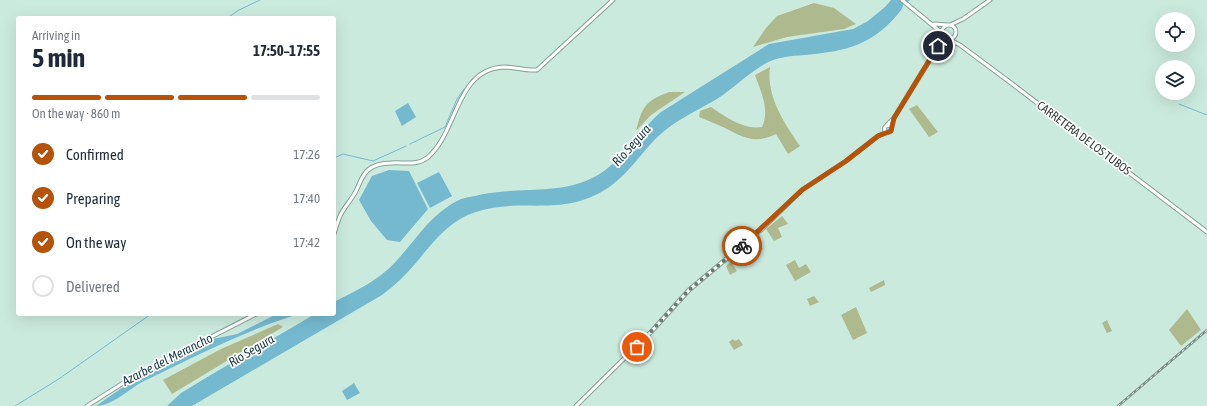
<!DOCTYPE html>
<html lang="en">
<head>
<meta charset="utf-8">
<style>
  body { margin:0; font-family:"Asap Condensed",sans-serif; background:#f2f2f3; color:#1f2937; height:100vh; display:flex; flex-direction:column; font-size:15px; white-space:nowrap }
  * { box-sizing:border-box; margin:0 }
  p { font-size:13px; color:#747a83 }
  .icon { flex:none; width:22px; height:22px; fill:none; stroke:currentColor; stroke-width:2; stroke-linecap:round; stroke-linejoin:round }
  .map { position:relative; flex:1; overflow:hidden }
  .details { position:absolute; left:16px; top:16px; width:320px; height:300px; display:flex; flex-direction:column; background:#fff; border-radius:4px; box-shadow:0 4px 16px #0002 }
  .details>* { flex:none }
  .controls { position:absolute; left:1155px; top:12px; display:grid; gap:8px }
  .controls a { display:grid; place-items:center; width:40px; height:40px; border-radius:50%; background:#fff; box-shadow:0 4px 16px #0002; font-size:20px }
  .pin { position:absolute; display:grid; place-items:center; width:34px; height:34px; color:#fff; margin:-17px; border:2px solid #fff; border-radius:50%; box-shadow:0 1px 4px #0007 }
  .courier { position:absolute; display:grid; place-items:center; width:40px; height:40px; margin:-20px; border:3px solid #b45309; border-radius:50%; background:#fff; color:#222; box-shadow:0 1px 5px #0007 }
  .headline em { font-style:normal; font-weight:700 }
  .headline div { display:flex; flex-direction:column-reverse }
  .headline { display:flex; align-items:center; justify-content:space-between; height:68px; padding:0 16px }
  h1 { font-size:26px; font-weight:700; line-height:30px }
  .bar { display:grid; grid-template-columns:repeat(4,1fr); gap:6px 4px; align-content:center; height:48px; padding:0 16px }
  .bar i { height:5px; border-radius:3px; background:#e0e1e3 }
  .bar .active { background:#b45309 }
  .bar p { grid-column:span 4 }
  ol { padding:0 16px; list-style:none }
  li { display:flex; align-items:center; gap:12px; height:44px }
  li p { margin-inline-start:auto }
  li .icon { padding:4px; border-radius:50%; background:#b45309; color:#fff; stroke-width:4 }
  li:last-child { color:#747a83 }
  li i { width:22px; height:22px; border:2px solid #e0e1e3; border-radius:50% }
  .map>svg:first-child { display:block }
  .green { fill:#afb98e }
  .water { fill:#75b9cf }
  .lines { fill:none; stroke-linecap:round; stroke-linejoin:round }
  .stream { stroke:#75b9cf; stroke-width:1 }
  .secondary-casing { stroke:#83a195; stroke-width:5 }
  .secondary { stroke:#fff; stroke-width:3 }
  .rail-casing { stroke:#778c84; stroke-width:2.5 }
  .rail { stroke:#fff; stroke-width:1; stroke-dasharray:3; stroke-linecap:butt }
  .done { stroke:#667a72; stroke-width:4; stroke-dasharray:0 7.2 }
  .route { stroke:#b45309; stroke-width:5 }
  .labels { text-anchor:middle; stroke-width:3.5; stroke-linejoin:round; paint-order:stroke }
  .street-label { font-size:12px; fill:#303d38; stroke:#fff }
  .water-label { font-size:13px; font-style:italic; fill:#193a44; stroke:#fff }
</style>
</head>
<body>
<div class="map">
<svg width="1207" height="406" viewBox="0 0 1207 406">
  <rect width="100%" height="100%" fill="#cbeade"/>
  <path class="green" d="M814,3L834,8L856,24L844,29L787,37L753,47L766,28L777,16Z
    M770,67C766,96 784,123 800,146L788,154L776,134C755,144 744,138 725,128C717,124 708,121 699,117L700,111L711,107C726,117 743,130 762,127C770,110 761,92 755,75Z
    M669,92H685L651,115L636,131C642,107 645,101 669,92Z
    M917,105L938,132L929,137L909,109Z
    M782,216L788,224L778,228L782,237L774,241L766,229Z
    M758,241L763,249L753,255L748,247Z
    M795,260L799,268L806,264L811,272L795,281L786,265Z
    M731,262L737,271L730,275L726,266Z
    M884,280L885,285L871,292L869,288Z
    M814,296L819,302L810,306L807,299Z
    M856,307L867,333L853,340L841,315Z
    M1187,309L1201,330L1181,346L1169,330Z
    M1107,320L1112,331L1107,333L1102,323Z
    M278,324L283,327L172,394L163,380L221,349Z
    M733,339L735,341L739,339L743,345L734,350L729,342Z"/>
  <path class="water" d="M891,0H910L903,5L902,9C874,45 848,51 805,55C791,56 775,57 763,65C744,76 729,93 710,103C694,112 677,120 663,132C640,152 630,175 603,191C559,217 520,197 476,212C441,223 426,255 401,279C395,285 388,290 382,295L192,406H167L181,393L209,376L315,314H334V302C351,293 371,284 386,271C412,248 425,218 457,201C462,198 469,197 475,196C512,186 554,195 588,180C620,167 636,133 661,112L769,44L853,29L868,21L885,7Z
    M408,103L416,117L402,126L395,111Z
    M389,170L409,171L428,209L400,242L387,240L371,221L359,200L372,176Z
    M439,172L452,196L430,208L417,183Z
    M277,314H299C246,330 194,357 144,381C129,389 112,406 96,406L146,371L213,339L237,334Z
    M354,383L360,393L347,400L342,391Z"/>
  <g class="lines">
    <path class="stream" d="M227,18L239,10L260,0
      M1179,104L1207,115
      M410,144L445,127L457,99L464,89
      M334,158L343,154L373,161L406,146
      M63,376L151,314
      M15,406L62,377"/>
    <defs>
      <path id="secondary" d="M902,0L942,33
        M934,24L948,25
        M942 32a7 7 0 1 1 14 0a7 7 0 1 1-14 0Z
        M950,25L963,19L990,0
        M950,40L960,45L1015,86L1207,232
        M887,125L894,118L938,47L942,34
        M884.5 129a3.5 3.5 0 1 1 7 0a3.5 3.5 0 1 1-7 0Z
        M334,234C336,227 338,220 341,214C346,205 352,199 356,191C360,183 362,175 368,170C374,165 384,163 391,163C404,162 416,166 427,158C458,133 455,69 504,67C515,67 526,71 537,70L613,0
        M87,406L131,378L256,314
        M576,406L651,332L689,290L762,229L802,190L846,161L878,136L887,132"/>
    </defs>
    <use href="#secondary" class="secondary-casing"/>
    <use href="#secondary" class="secondary"/>
    <defs>
      <path id="rail" d="M1118,406L1207,330"/>
    </defs>
    <use href="#rail" class="rail-casing"/>
    <use href="#rail" class="rail"/>
  </g>
  <g class="lines">
    <path class="done" d="M637,347L689,290L742,246"/>
    <path class="route" d="M742,246L802,190L846,161L878,136L891,131L894,118L938,46"/>
  </g>
  <g class="labels">
    <g class="street-label">
      <text transform="translate(1084 138) rotate(37)" y="4">CARRETERA DE LOS TUBOS</text>
    </g>
    <g class="water-label">
      <text transform="translate(631 145) rotate(-48)" y="5">Río Segura</text>
      <text transform="translate(251 350) rotate(-31)" y="5">Río Segura</text>
      <text transform="translate(167 359) rotate(-27)" y="5">Azarbe del Merancho</text>
    </g>
  </g>
</svg>
<div class="controls">
<a><svg class="icon" aria-label="locate" viewBox="0 0 24 24"><circle cx="12" cy="12" r="6"/><path d="M12 2v4M12 18v4M2 12h4M18 12h4"/></svg></a>
<a><svg class="icon" aria-label="layers" viewBox="0 0 24 24"><path d="M12 4l9 5-9 5-9-5zM3 14l9 5 9-5"/></svg></a>
</div>
<div class="pin" style="left:637px;top:347px;background:#ea580c"><svg class="icon" aria-label="bag" viewBox="0 0 24 24"><path d="M5 8h14l-1 12H6zM9 8a3 3 0 0 1 6 0"/></svg></div>
<div class="pin" style="left:938px;top:46px;background:#1f2937"><svg class="icon" aria-label="home" viewBox="0 0 24 24"><path d="M3 11l9-7 9 7M6 9v11h12V9"/></svg></div>
<div class="courier" style="left:742px;top:246px"><svg class="icon" aria-label="bike" viewBox="0 0 24 24"><circle cx="6" cy="16" r="4"/><circle cx="18" cy="16" r="4"/><path d="M6 16l4-8h5l3 8M10 8l3 8H6M13 5h3"/></svg></div>
<section class="details">
<div class="headline"><div><h1>5 min</h1><p>Arriving in</p></div><em>17:50–17:55</em></div>
<div class="bar"><i class="active"></i><i class="active"></i><i class="active"></i><i></i><p>On the way · 860 m</p></div>
<ol>
<li><svg class="icon" aria-label="check" viewBox="0 0 24 24"><path d="M5 12l5 5 9-10"/></svg>Confirmed<p>17:26</p></li>
<li><svg class="icon" aria-label="check" viewBox="0 0 24 24"><path d="M5 12l5 5 9-10"/></svg>Preparing<p>17:40</p></li>
<li><svg class="icon" aria-label="check" viewBox="0 0 24 24"><path d="M5 12l5 5 9-10"/></svg>On the way<p>17:42</p></li>
<li><i></i>Delivered</li>
</ol>
</section>
</div>
</body>
</html>
